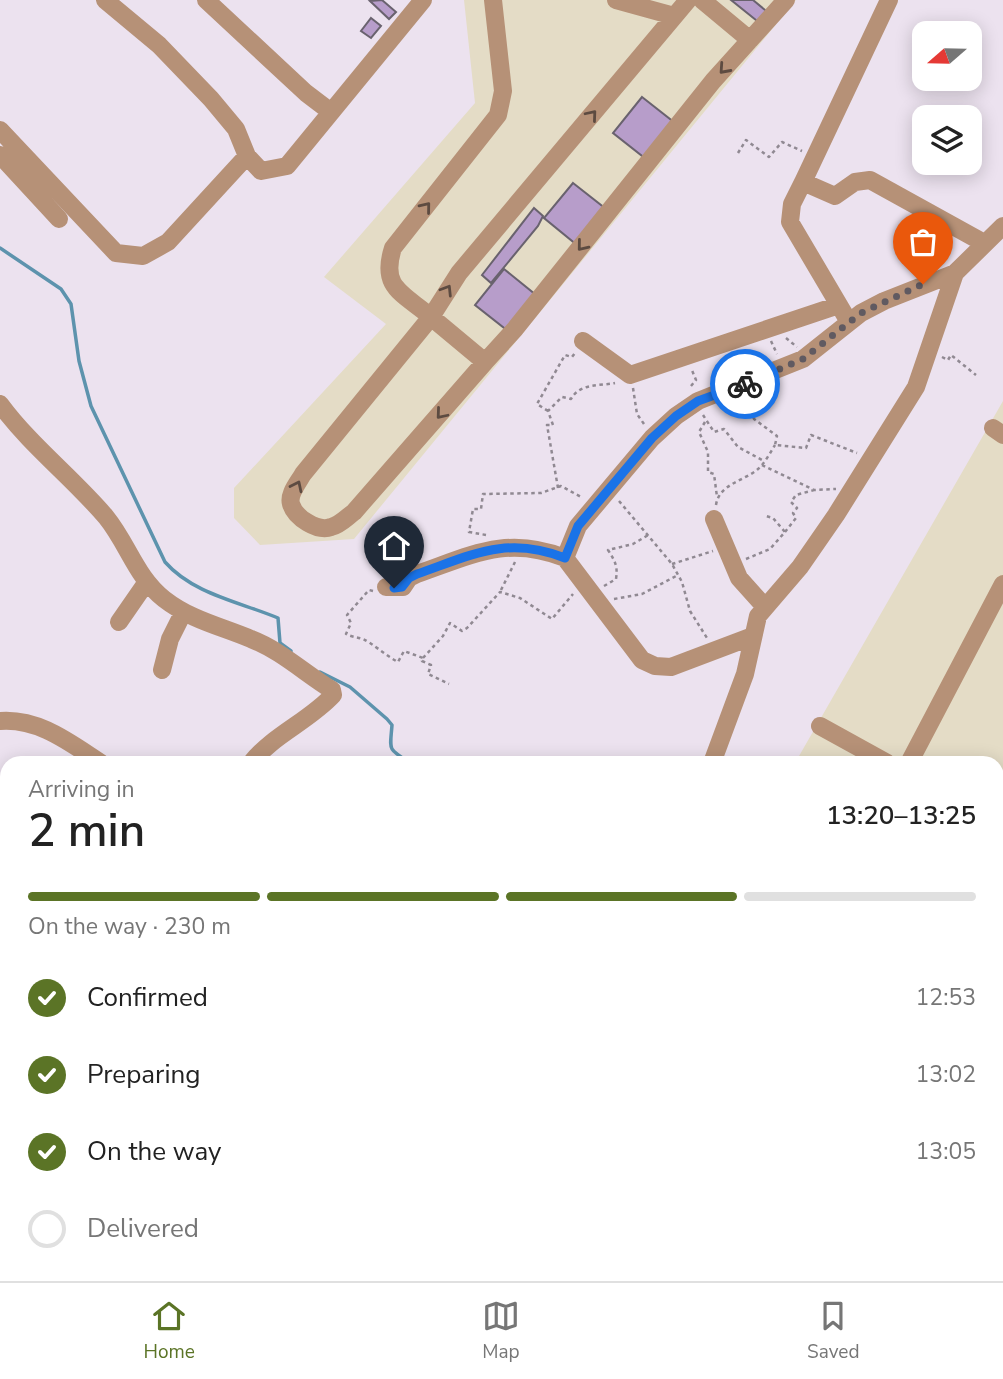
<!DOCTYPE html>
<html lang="en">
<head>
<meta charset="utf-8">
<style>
  body { margin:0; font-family:"Nunito Sans",sans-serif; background:#f6f6f6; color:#222; height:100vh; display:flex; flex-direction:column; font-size:26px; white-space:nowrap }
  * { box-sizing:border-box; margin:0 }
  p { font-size:23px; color:#767676 }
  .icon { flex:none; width:38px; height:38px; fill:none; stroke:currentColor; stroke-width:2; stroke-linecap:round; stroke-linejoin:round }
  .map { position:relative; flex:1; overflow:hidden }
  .details { position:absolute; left:0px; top:756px; width:1004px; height:525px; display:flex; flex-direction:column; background:#fff; border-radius:21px 21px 0 0; box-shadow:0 4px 18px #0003 }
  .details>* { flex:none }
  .needle { width:46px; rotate:250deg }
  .buttons { position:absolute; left:912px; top:21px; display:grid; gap:14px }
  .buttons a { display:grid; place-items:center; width:70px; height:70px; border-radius:14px; background:#fff; box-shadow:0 4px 18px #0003; font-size:35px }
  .pin { position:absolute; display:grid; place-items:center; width:60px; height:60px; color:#fff; margin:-72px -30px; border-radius:50% 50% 50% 0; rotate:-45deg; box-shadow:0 0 7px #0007 }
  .pin .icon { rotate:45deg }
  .courier { position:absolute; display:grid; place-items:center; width:70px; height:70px; margin:-35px; border:5px solid #1a73e8; border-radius:50%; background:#fff; color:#222; box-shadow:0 2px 9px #0007 }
  .overview em { font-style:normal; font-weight:600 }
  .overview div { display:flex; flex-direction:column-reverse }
  .overview { display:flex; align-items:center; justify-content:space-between; height:119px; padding:0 28px }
  h1 { font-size:46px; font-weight:600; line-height:52px }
  .bar { display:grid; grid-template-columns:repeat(4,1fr); gap:10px 7px; align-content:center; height:84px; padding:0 28px }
  .bar i { height:9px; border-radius:5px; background:#e0e0e0 }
  .bar .active { background:#5b7426 }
  .bar p { grid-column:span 4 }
  ol { padding:0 28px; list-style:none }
  li { display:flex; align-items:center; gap:21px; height:77px }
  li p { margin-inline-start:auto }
  li .icon { padding:7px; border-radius:50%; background:#5b7426; color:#fff; stroke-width:4 }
  li:last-child { color:#767676 }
  li i { width:38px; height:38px; border:4px solid #e0e0e0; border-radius:50% }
  .dock { display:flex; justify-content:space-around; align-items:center; height:98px; border-top:2px solid #e0e0e0; background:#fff; font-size:19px; color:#767676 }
  .dock a { display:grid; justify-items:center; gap:4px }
  .dock .active { color:#5b7426 }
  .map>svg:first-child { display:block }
  .industrial { fill:#e4dcc6 }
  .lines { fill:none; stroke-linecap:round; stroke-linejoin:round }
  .stream { stroke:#5d93ad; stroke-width:3.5 }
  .building { fill:#b79dca; stroke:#69626e; stroke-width:2 }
  .path { stroke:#908992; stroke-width:2.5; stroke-dasharray:3.5 3.5; stroke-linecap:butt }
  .minor { stroke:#b69177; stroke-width:18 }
  .oneway { stroke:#5d4b41 }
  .done { stroke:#605a61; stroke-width:7; stroke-dasharray:0 12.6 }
  .route { stroke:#1a73e8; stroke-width:9 }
</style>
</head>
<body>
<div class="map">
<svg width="1003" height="1281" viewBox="0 0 1003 1281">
  <rect width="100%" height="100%" fill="#ece2ef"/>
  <path class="industrial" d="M464,0H796L354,539L260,545L234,518V488L386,324L324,277L475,103Z
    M1003,401V969L998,966V763H795Z"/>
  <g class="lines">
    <path class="stream" d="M0,248L61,289L71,304L79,361L91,406L165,562C193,594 240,602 278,618L280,643L291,651
      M320,672L350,687L387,719L392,725C390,751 387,748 410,763"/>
  </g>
  <path class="building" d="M382,0L396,12L389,19L370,1Z
    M731,0H753L776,19L767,29Z
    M371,18L381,26L371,38L361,31Z
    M642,97L675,123L646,159L613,133Z
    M573,183L606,209L577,245L544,218Z
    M534,208L543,216L538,226L491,283L482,275Z
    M504,269L536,295L508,331L475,305Z"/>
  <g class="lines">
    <path class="path" d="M738,153L746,140L769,157L782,142L802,151
      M786,338L797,347
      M771,341L777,354
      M942,357L948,360L951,355L976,375
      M691,386L696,380L691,368
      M633,388L637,414L644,424
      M744,399L754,419L777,436L775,445L806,448L811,435L857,453
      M548,411L537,404L565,355L572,357L575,353
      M703,415L714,432L724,429L738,447L764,461
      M705,422L699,432L708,452V472L714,474L717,497
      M762,465L814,490L836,489
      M558,488L547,425H553L548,411L562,397L571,399C580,383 599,386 615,383
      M619,501L672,564L682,582L690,611L707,638
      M716,505C719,484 744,481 758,469C765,463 770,453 775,445
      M785,532L796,518L793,513L797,508L791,502L796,495L814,490
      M486,535L469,532L473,509H481L483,494L541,493L561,486L583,498
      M746,559L770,549L785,532L773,518L766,516
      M672,564L713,551
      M604,586L616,579C618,566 615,561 608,550L633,544L650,534
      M501,590L515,562
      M373,591L369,590L347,615L351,623L346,634C352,637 357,637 363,639C372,643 385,655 398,662L404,651L423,658L422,661L431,665L428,674L449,684
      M614,599L642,594L678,575
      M423,658L443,636L450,623L462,631L467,628L500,592L520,598L552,619L573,594"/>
    <path class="minor" d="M105,0L159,45L211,99L236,129L247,156L261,171L287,166L423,0
      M206,0L306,93L331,112
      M616,0L674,16
      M688,0L459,273L431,317L485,362L515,329L713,81L786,0
      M702,0L750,40
      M0,130L116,253L143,256L168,242L247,156
      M0,155L59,219
      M803,182L889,0
      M849,322L790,222L792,204L803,182L835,196L855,182L870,180L984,243
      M583,341L630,375L839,305
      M485,362L354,512C347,517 340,525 331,527C318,532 295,518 291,504C288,494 298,483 303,474L431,317C403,293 380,288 393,248L498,115L503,91L493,0
      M0,404C31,446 73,478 106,517C128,544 136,577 164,599C191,620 220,626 251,639C280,650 306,674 332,690L333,695C309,721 273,735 251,763
      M993,428L1003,435
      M714,519L739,578L765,607
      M386,587H403L409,578L417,574C472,555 507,535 565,558
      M119,622L146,583
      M753,636L671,667L655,666L642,660L565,558L578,526L652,438L676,416L698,401L803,359L861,313L884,301L955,273L1003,226
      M162,670L170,639L183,613
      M0,721C39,718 70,743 101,763
      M820,726L887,763
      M712,763L745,674L758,616L800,567L836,515L916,387L955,273
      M909,763L1003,584
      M998,824L1003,827
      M0,984H7
      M0,1057L7,1056
      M0,1223L7,1221
      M423,1274L424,1281
      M818,1274V1278
      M117,1281L218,1275L286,1281
      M489,1281L490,1274"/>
  </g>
  <defs><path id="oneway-chevron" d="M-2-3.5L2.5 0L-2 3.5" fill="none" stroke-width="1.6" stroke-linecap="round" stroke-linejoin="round" transform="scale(1.75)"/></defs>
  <g class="oneway">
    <use href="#oneway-chevron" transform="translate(724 69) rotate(132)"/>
    <use href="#oneway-chevron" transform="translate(592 115) rotate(-50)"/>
    <use href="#oneway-chevron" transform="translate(426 207) rotate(-51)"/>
    <use href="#oneway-chevron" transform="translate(582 246) rotate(129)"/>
    <use href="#oneway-chevron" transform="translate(447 290) rotate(-58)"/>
    <use href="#oneway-chevron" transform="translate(441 414) rotate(130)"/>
    <use href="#oneway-chevron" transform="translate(297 486) rotate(-64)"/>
  </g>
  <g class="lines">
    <path class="done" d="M745,384L803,359L861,313L923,284"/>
    <path class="route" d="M394,588L402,587L409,578L417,574C472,555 507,535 565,558L578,526L652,438L676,416L698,401L745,384"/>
  </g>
</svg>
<div class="buttons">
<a><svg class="needle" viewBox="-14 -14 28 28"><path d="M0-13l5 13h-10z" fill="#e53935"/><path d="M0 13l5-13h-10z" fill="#767676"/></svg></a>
<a><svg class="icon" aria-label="layers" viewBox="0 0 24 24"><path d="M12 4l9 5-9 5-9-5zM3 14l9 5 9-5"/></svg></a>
</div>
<div class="pin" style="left:923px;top:284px;background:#ea580c"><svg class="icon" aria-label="bag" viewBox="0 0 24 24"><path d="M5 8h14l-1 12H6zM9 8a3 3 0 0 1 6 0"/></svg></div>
<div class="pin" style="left:394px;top:588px;background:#1f2937"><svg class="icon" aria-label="home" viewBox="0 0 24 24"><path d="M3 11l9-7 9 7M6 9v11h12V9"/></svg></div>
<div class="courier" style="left:745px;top:384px"><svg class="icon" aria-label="bike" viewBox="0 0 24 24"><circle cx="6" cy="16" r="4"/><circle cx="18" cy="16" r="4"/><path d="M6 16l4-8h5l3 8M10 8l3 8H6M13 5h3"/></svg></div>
<section class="details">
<div class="overview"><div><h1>2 min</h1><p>Arriving in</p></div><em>13:20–13:25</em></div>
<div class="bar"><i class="active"></i><i class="active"></i><i class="active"></i><i></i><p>On the way · 230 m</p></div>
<ol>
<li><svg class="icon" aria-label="check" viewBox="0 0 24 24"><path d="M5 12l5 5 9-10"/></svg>Confirmed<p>12:53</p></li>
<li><svg class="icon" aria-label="check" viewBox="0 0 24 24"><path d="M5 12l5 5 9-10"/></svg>Preparing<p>13:02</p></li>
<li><svg class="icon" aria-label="check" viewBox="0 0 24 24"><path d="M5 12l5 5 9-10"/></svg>On the way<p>13:05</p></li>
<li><i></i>Delivered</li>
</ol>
</section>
</div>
<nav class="dock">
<a class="active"><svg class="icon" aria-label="home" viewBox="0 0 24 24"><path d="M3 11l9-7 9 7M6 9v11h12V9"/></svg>Home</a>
<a><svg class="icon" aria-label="map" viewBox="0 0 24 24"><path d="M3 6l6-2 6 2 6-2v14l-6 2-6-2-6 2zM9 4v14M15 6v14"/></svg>Map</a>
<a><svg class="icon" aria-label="saved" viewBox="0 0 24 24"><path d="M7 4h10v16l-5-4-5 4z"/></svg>Saved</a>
</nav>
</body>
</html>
